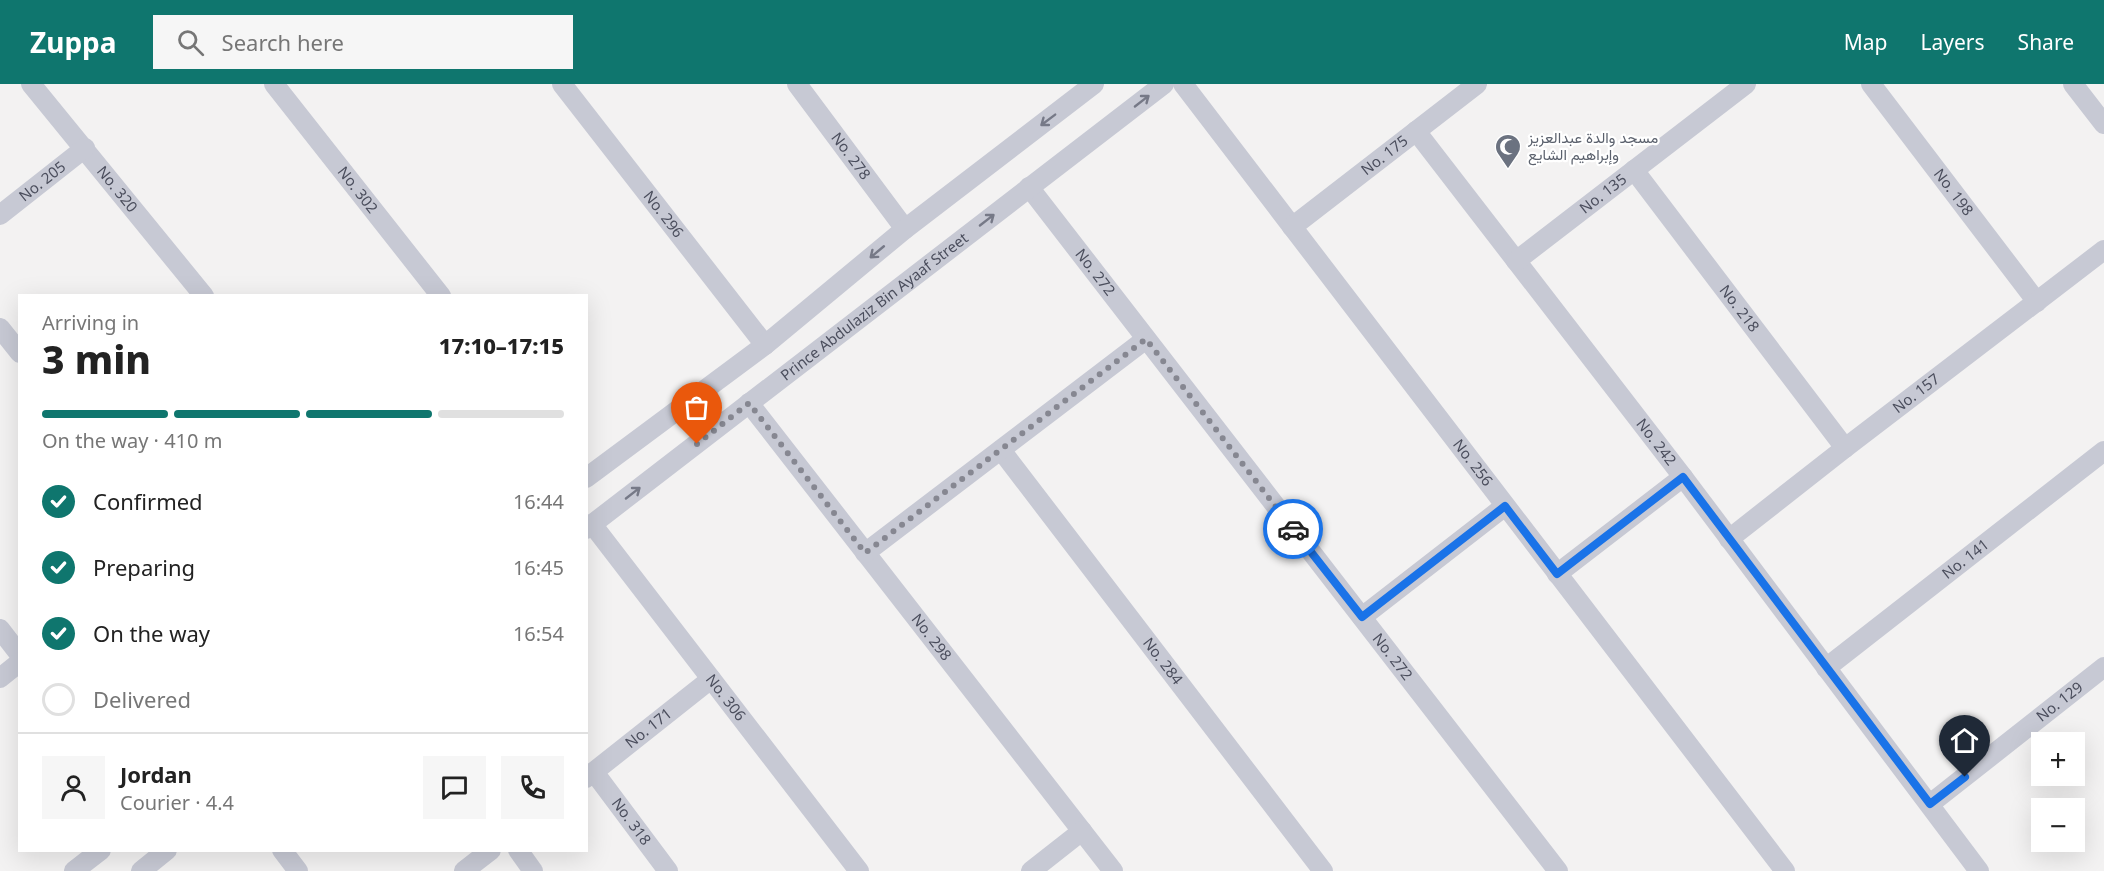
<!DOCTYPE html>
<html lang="en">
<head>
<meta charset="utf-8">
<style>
  body { margin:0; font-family:"Noto Sans",Vazirmatn,sans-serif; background:#f6f6f6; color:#222; height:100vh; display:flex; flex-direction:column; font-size:22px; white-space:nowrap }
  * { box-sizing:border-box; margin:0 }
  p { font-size:20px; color:#767676 }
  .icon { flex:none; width:33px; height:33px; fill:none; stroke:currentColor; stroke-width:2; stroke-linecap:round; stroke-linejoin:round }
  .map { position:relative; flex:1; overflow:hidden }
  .panel { position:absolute; left:18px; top:210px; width:570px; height:558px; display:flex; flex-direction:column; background:#fff; border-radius:0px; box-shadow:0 6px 24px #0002 }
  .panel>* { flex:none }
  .tools { position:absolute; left:2031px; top:648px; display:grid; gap:12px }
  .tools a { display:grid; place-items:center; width:54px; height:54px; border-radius:0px; background:#fff; box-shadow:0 6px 24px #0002; font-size:30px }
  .pin { position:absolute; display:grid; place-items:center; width:51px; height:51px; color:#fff; margin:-62px -26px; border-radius:50% 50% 50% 0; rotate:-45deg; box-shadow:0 0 6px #0007 }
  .pin .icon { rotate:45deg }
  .courier { position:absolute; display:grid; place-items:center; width:60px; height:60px; margin:-30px; border:4px solid #1a73e8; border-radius:50%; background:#fff; color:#222; box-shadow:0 2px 8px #0007 }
  .head em { font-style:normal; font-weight:800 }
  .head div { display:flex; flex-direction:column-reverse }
  .head { display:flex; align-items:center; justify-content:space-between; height:102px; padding:0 24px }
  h1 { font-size:39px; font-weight:800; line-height:45px }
  .bar { display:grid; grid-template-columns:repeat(4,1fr); gap:9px 6px; align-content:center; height:72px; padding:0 24px }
  .bar i { height:8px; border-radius:4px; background:#e0e0e0 }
  .bar .active { background:#0f766e }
  .bar p { grid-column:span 4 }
  .line { display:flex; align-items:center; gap:15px; padding:0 24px; border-top:2px solid #e0e0e0 }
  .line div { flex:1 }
  .round { display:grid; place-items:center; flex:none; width:63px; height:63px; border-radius:0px; background:#f6f6f6 }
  ol { padding:0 24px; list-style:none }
  li { display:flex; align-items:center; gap:18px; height:66px }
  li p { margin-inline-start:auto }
  li .icon { padding:6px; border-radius:50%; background:#0f766e; color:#fff; stroke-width:4 }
  li:last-child { color:#767676 }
  li i { width:33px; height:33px; border:3px solid #e0e0e0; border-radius:50% }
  header { display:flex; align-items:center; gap:36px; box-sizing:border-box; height:84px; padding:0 30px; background:#0f766e; color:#fff }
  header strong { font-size:28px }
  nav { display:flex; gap:33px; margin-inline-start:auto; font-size:21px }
  .search { width:420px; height:54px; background:#f6f6f6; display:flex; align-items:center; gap:15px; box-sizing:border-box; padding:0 21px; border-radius:0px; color:#767676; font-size:22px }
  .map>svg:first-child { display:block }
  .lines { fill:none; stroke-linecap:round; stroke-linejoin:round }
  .minor { stroke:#c7c9d4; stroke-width:20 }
  .oneway { stroke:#767987 }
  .done { stroke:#868791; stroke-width:6; stroke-dasharray:0 10.8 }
  .route { stroke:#1a73e8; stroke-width:8 }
  .labels { text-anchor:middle; stroke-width:4.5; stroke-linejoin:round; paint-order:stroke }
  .worship-label { font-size:15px; fill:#5b616d; stroke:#fff; text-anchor:start }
  .street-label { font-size:15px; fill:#4b4e5d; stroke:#fff }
</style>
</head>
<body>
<header>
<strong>Zuppa</strong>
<div class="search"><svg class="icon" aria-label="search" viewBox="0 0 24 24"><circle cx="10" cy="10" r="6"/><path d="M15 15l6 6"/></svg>Search here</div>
<nav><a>Map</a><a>Layers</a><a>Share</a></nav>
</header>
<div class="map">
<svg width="2104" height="787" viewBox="0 0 2104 787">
  <rect width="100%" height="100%" fill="#f3f2f2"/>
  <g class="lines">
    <g class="minor">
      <path id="s1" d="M31,0L204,212"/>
      <path id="s2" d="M274,0L441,212"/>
      <path id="s3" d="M562,0L765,261"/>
      <path id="s4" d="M797,0L905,145"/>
      <path id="s5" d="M1183,0L1785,787"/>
      <path id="s6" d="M1871,0L2037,218"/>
      <path d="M2073,0L2104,40"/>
      <path id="s7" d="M1416,47L1683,393L1979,787"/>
      <path id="s8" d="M1634,86L1845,364"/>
      <path id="s9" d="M1029,103L1558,787"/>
      <path id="s10" d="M0,131L85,64"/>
      <path id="s11" d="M1292,143L1477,0"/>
      <path id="s12" d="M1516,177L1746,0"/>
      <path d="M0,244L20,269"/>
      <path id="s13" d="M749,319L1113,787"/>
      <path id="s14" d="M1001,366L1323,787"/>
      <path d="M586,394L765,261L905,145L1094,0"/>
      <path id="s15" d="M592,440L859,787"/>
      <path id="s16" d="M586,445L1164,0"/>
      <path id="s17" d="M1729,455L1845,364L2104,166"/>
      <path d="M865,469L1146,255"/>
      <path d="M1557,490L1683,393"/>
      <path d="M1362,533L1505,422"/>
      <path d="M0,545L20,571"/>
      <path id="s18" d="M1826,584L2104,367"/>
      <path d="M0,594L20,578"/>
      <path id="s19" d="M594,688L668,787"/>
      <path id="s20" d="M586,694L711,595"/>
      <path id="s21" d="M1930,720L2104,583"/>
      <path d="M282,766L298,787"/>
      <path d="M518,766L533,787"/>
      <path d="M74,787L101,766"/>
      <path d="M141,787L167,766"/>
      <path d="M464,787L491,766"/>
      <path d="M1031,787L1082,747"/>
    </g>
  </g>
  <defs><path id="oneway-shaft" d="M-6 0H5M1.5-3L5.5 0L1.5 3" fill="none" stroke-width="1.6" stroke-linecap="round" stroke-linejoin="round" transform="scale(1.5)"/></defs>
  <g class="oneway">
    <use href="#oneway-shaft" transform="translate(1142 17) rotate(-38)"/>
    <use href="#oneway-shaft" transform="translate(1048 36) rotate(143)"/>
    <use href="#oneway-shaft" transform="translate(987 136) rotate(-38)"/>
    <use href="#oneway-shaft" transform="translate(877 168) rotate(140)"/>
    <use href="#oneway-shaft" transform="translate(633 409) rotate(-38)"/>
  </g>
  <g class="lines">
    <path class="done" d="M697,360L749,319L865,469L1146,255L1293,445"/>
    <path class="route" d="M1293,445L1362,533L1505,422L1557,490L1683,393L1930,720L1965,693"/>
  </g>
  <defs>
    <symbol id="mosque-pin" viewBox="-11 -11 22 30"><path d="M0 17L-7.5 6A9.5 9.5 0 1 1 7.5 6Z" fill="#6b7280" stroke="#fff"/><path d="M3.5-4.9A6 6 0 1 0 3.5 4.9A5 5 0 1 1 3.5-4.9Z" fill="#fff"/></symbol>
  </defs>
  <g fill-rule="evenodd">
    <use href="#mosque-pin" x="1493" y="48" width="30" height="40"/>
  </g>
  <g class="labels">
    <g class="worship-label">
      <text x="1528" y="59">مسجد والدة عبدالعزيز<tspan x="1528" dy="17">وإبراهيم الشايع</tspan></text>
    </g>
    <g class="street-label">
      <text dy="5" stroke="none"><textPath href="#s11" startOffset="117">No. 175</textPath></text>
      <text dy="5" stroke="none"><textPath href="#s4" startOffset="90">No. 278</textPath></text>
      <text dy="5" stroke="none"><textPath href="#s10" startOffset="54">No. 205</textPath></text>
      <text dy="5" stroke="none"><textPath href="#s1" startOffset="136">No. 320</textPath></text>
      <text dy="5" stroke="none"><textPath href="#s2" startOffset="135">No. 302</textPath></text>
      <text dy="5" stroke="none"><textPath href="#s6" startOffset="136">No. 198</textPath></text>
      <text dy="5" stroke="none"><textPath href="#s12" startOffset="110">No. 135</textPath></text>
      <text dy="5" stroke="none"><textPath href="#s3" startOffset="165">No. 296</textPath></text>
      <text dy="5" stroke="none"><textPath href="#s9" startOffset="108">No. 272</textPath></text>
      <text dy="5" stroke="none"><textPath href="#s16" startOffset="364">Prince Abdulaziz Bin Ayaaf Street</textPath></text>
      <text dy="5" stroke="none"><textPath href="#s8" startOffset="174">No. 218</textPath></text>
      <text dy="5" stroke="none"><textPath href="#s17" startOffset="237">No. 157</textPath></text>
      <text dy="5" stroke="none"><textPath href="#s7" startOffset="393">No. 242</textPath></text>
      <text dy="5" stroke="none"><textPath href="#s5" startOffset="477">No. 256</textPath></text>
      <text dy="5" stroke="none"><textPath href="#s18" startOffset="177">No. 141</textPath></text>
      <text dy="5" stroke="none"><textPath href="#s13" startOffset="297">No. 298</textPath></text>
      <text dy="5" stroke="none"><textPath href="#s9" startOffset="594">No. 272</textPath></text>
      <text dy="5" stroke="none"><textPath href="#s14" startOffset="266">No. 284</textPath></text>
      <text dy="5" stroke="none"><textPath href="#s15" startOffset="219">No. 306</textPath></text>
      <text dy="5" stroke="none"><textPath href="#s21" startOffset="165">No. 129</textPath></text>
      <text dy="5" stroke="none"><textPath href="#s20" startOffset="80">No. 171</textPath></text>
      <text dy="5" stroke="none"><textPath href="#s19" startOffset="62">No. 318</textPath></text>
    </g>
  </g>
</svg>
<div class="tools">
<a>+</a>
<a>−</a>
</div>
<div class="pin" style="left:697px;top:360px;background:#ea580c"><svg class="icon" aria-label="bag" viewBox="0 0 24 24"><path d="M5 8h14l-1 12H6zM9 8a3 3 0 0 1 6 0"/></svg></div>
<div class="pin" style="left:1965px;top:693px;background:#1f2937"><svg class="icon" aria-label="home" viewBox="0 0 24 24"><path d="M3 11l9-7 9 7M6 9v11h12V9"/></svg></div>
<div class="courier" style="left:1293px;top:445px"><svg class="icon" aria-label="car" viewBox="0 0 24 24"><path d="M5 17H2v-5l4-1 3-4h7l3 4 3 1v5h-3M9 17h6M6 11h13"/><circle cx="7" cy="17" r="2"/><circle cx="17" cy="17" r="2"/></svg></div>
<section class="panel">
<div class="head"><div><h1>3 min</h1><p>Arriving in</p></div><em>17:10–17:15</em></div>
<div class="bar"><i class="active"></i><i class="active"></i><i class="active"></i><i></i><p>On the way · 410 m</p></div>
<ol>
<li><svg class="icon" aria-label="check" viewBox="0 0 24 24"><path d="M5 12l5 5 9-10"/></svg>Confirmed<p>16:44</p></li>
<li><svg class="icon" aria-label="check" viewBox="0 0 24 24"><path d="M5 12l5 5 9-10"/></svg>Preparing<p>16:45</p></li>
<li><svg class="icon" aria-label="check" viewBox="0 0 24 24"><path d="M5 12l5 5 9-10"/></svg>On the way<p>16:54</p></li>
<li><i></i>Delivered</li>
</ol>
<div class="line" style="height:108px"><a class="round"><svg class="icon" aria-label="person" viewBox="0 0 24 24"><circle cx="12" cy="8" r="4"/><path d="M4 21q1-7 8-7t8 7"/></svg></a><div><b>Jordan</b><p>Courier · 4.4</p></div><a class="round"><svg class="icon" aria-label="chat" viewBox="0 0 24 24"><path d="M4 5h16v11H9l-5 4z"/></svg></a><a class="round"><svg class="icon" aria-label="phone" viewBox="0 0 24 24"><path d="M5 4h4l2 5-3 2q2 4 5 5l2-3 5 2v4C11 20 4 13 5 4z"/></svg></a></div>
</section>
</div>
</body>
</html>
